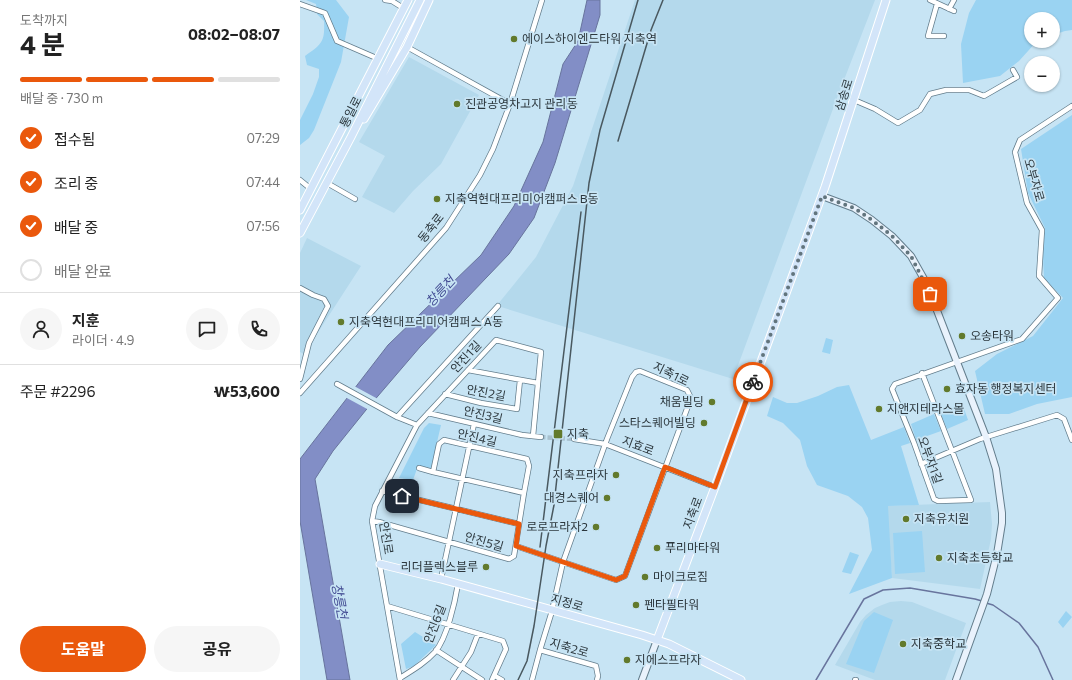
<!DOCTYPE html>
<html lang="ko">
<head>
<meta charset="utf-8">
<style>
  body { margin:0; font-family:Commissioner,"Noto Sans KR",sans-serif; background:#f6f6f6; color:#222; height:100vh; display:flex; flex-direction:column; font-size:15px; white-space:nowrap }
  * { box-sizing:border-box; margin:0 }
  p { font-size:13px; color:#767676 }
  .icon { flex:none; width:22px; height:22px; fill:none; stroke:currentColor; stroke-width:2; stroke-linecap:round; stroke-linejoin:round }
  .map { position:relative; flex:1; overflow:hidden }
  .drawer { display:flex; flex-direction:column; background:#fff; width:300px }
  .drawer>* { flex:none }
  .tools { position:absolute; left:724px; top:12px; display:grid; gap:8px }
  .tools a { display:grid; place-items:center; width:36px; height:36px; border-radius:50%; background:#fff; box-shadow:0 1px 3px #0004; font-size:20px }
  .pin { position:absolute; display:grid; place-items:center; width:34px; height:34px; color:#fff; margin:-17px; border-radius:8px; box-shadow:0 2px 6px #0006 }
  .courier { position:absolute; display:grid; place-items:center; width:40px; height:40px; margin:-20px; border:3px solid #ea580c; border-radius:50%; background:#fff; color:#222; box-shadow:0 1px 5px #0007 }
  .overview em { font-style:normal; font-weight:700 }
  .overview div { display:flex; flex-direction:column-reverse }
  .overview { display:flex; align-items:center; justify-content:space-between; height:68px; padding:0 20px }
  h1 { font-size:26px; font-weight:700; line-height:30px }
  .bar { display:grid; grid-template-columns:repeat(4,1fr); gap:6px 4px; align-content:center; height:48px; padding:0 20px }
  .bar i { height:5px; border-radius:3px; background:#e0e0e0 }
  .bar .selected { background:#ea580c }
  .bar p { grid-column:span 4 }
  .line { display:flex; align-items:center; gap:10px; padding:0 20px; border-top:1px solid #e0e0e0 }
  .line div { flex:1 }
  .round { display:grid; place-items:center; flex:none; width:42px; height:42px; border-radius:21px; background:#f6f6f6 }
  ol { padding:0 20px; list-style:none }
  li { display:flex; align-items:center; gap:12px; height:44px }
  li p { margin-inline-start:auto }
  li .icon { padding:4px; border-radius:50%; background:#ea580c; color:#fff; stroke-width:4 }
  li:last-child { color:#767676 }
  li i { width:22px; height:22px; border:2px solid #e0e0e0; border-radius:50% }
  .action { display:flex; gap:8px; margin-top:auto; padding:8px 20px }
  .action a { flex:1; height:46px; border-radius:24px; background:#ea580c; color:#fff; font-size:16px; font-weight:700; line-height:46px; text-align:center }
  .action a+a { background:#f6f6f6; color:#222 }
  main { display:flex; flex:1; min-height:0 }
  .map>svg:first-child { display:block }
  .built { fill:#b4d9ec }
  .green { fill:#9ad3f2 }
  .water { fill:#828ec6; stroke:#68749d }
  .pier { fill:#c7e4f4 }
  .lines { fill:none; stroke-linecap:round; stroke-linejoin:round }
  .stream { stroke:#68749d; stroke-width:1.5 }
  .minor-tunnel { stroke:#a8c1cf; stroke-width:4.5; stroke-dasharray:4.5 2; stroke-linecap:butt }
  .minor-casing { stroke:#637d8c; stroke-width:6 }
  .secondary-casing { stroke:#637d8c; stroke-width:8 }
  .primary-casing { stroke:#fff; stroke-width:9 }
  .minor { stroke:#fff; stroke-width:4.5 }
  .secondary { stroke:#e9f2fc; stroke-width:6 }
  .primary { stroke:#d3e5f9; stroke-width:7 }
  .rail { stroke:#49585f; stroke-width:1.5 }
  .done { stroke:#62747d; stroke-width:4; stroke-dasharray:0 7.2 }
  .route { stroke:#ea580c; stroke-width:5 }
  .poi-dot { fill:#627a2c; stroke:#c7e4f4; stroke-width:1.5 }
  .labels { text-anchor:middle; stroke-width:3.5; stroke-linejoin:round; paint-order:stroke }
  .poi-label { font-size:12px; fill:#2c373d; stroke:#c7e4f4; text-anchor:start }
  .street-label { font-size:12px; fill:#2c373d; stroke:#c7e4f4 }
  .water-label { font-size:13px; font-style:italic; fill:#434c93; stroke:#c7e4f4 }
</style>
</head>
<body>
<main>
<section class="drawer">
<div class="overview"><div><h1>4 분</h1><p>도착까지</p></div><em>08:02–08:07</em></div>
<div class="bar"><i class="selected"></i><i class="selected"></i><i class="selected"></i><i></i><p>배달 중 · 730 m</p></div>
<ol>
<li><svg class="icon" aria-label="check" viewBox="0 0 24 24"><path d="M5 12l5 5 9-10"/></svg>접수됨<p>07:29</p></li>
<li><svg class="icon" aria-label="check" viewBox="0 0 24 24"><path d="M5 12l5 5 9-10"/></svg>조리 중<p>07:44</p></li>
<li><svg class="icon" aria-label="check" viewBox="0 0 24 24"><path d="M5 12l5 5 9-10"/></svg>배달 중<p>07:56</p></li>
<li><i></i>배달 완료</li>
</ol>
<div class="line" style="height:72px"><a class="round"><svg class="icon" aria-label="person" viewBox="0 0 24 24"><circle cx="12" cy="8" r="4"/><path d="M4 21q1-7 8-7t8 7"/></svg></a><div><b>지훈</b><p>라이더 · 4.9</p></div><a class="round"><svg class="icon" aria-label="chat" viewBox="0 0 24 24"><path d="M4 5h16v11H9l-5 4z"/></svg></a><a class="round"><svg class="icon" aria-label="phone" viewBox="0 0 24 24"><path d="M5 4h4l2 5-3 2q2 4 5 5l2-3 5 2v4C11 20 4 13 5 4z"/></svg></a></div>
<div class="line" style="height:52px"><div>주문 #2296</div><b>₩53,600</b></div>
<div class="action"><a>도움말</a><a>공유</a></div>
</section>
<div class="map">
<svg width="772" height="680" viewBox="0 0 772 680">
  <rect width="100%" height="100%" fill="#c7e4f4"/>
  <path class="built" d="M335,0H575L537,98L433,379L201,307L198,304L236,257L273,186Z
    M109,57L179,95L141,164L113,191L94,213L62,197L85,156L59,142Z
    M7,238L61,266L4,354L0,352V253Z
    M690,502L692,524L691,539L680,589L592,578L587,506Z
    M601,601L612,602L666,623L645,680H575L535,665L560,622L566,615L575,608L582,605L590,602Z"/>
  <path class="green" d="M6,0H36L49,17L41,62L14,130L9,138L0,145V120L13,94L19,77V69L7,65L5,56C22,44 25,42 24,21L17,14L16,4Z
    M676,0H772V30L765,31L753,35V19H731V41H737L719,61L700,76L663,83L661,44L669,13Z
    M772,115V397L737,404L709,414H685L675,371L697,354L733,336L763,298L744,278L743,258L745,228L728,193L721,149Z
    M526,338L533,340L530,354L522,352Z
    M549,385L571,440L604,427L610,443L601,446L619,505L588,506L592,578L549,594L572,550L568,518L562,507L548,496L517,485L507,466L500,440L483,423L467,416L473,397L487,403H497L518,396L537,387Z
    M662,403L668,420L647,429L640,412Z
    M634,414L641,431L616,440L611,424Z
    M129,423L141,425L131,468L118,466L113,480L99,478L124,428Z
    M622,531L625,572L595,574L593,533Z
    M550,552L559,555L551,574L542,572Z
    M766,611L772,617L763,628L758,622Z
    M574,612L593,620L574,673L546,664L564,621Z
    M115,632L136,645L114,666L106,669L101,644Z"/>
  <path class="water" d="M287,0H300V15L255,163L234,218L209,254L120,347L66,410L33,451L15,479L50,680H27L0,521V459L88,345L181,255L214,206L243,142L263,64L278,41Z"/>
  <path class="pier" d="M54,386L78,399L69,410L45,397Z"/>
  <g class="lines">
    <path class="stream" d="M686,603L693,605L719,623L738,647L753,680
      M516,680L564,599L583,590L610,588L675,599L682,601"/>
    <path class="minor-tunnel" d="M241,437L274,439"/>
    <defs>
      <path id="minor" d="M85,0L92,1L100,6
        M630,0L654,11
        M0,4L25,13L37,41L74,57
        M637,4L628,36H644
        M649,9L654,0
        M107,47L210,104
        M554,100L575,109L598,123L620,110L630,94L646,90H669L684,96L717,77L713,70
        M0,180L11,189
        M27,183L55,199
        M0,288L13,295L24,299L28,306L9,343L0,379
        M168,370L238,383
        M340,371L387,390L391,398L325,576L316,580L263,562L307,439L332,377L336,372Z
        M622,373L671,500L638,501L634,499L614,443L592,389L595,384L722,339L758,298L739,276L742,230L727,203L715,152L720,140L772,106
        M37,384L97,417L117,425
        M0,393L146,228L180,175L193,149L210,104L242,0
        M145,394L181,403L217,409L220,380
        M128,413L222,435L241,437
        M97,417L198,306
        M274,439L305,444L415,487
        M621,464L680,439L757,415L764,419L772,440
        M119,468L133,472
        M82,491L219,524
        M72,521L79,522L209,559L214,556L224,493L229,466L227,459L144,440L139,444L133,472L224,493
        M216,546L263,562L252,611L240,650L296,666L298,676L297,680
        M141,579L174,424
        M87,606L203,641L206,649L192,680
        M136,650L182,680
        M195,676L202,680
        M100,678C113,670 125,663 135,652C147,638 155,602 158,584
        M100,680L72,521L75,506L117,425L196,340L241,352L233,436
        M153,680L171,652L178,634
        M232,680L240,650
        M555,680H556"/>
      <path id="secondary" d="M522,196L554,208L572,220L592,236L611,256L624,279L636,308L686,437L696,469L702,513V523L697,554L687,594L656,680
        M342,680L357,640"/>
      <path id="primary" d="M64,119L107,47L129,0
        M0,210L108,0
        M0,233L51,137L120,0
        M80,564L141,579L342,635L369,644L441,680
        M357,640L415,487L525,187L586,0"/>
    </defs>
    <use href="#minor" class="minor-casing"/>
    <use href="#secondary" class="secondary-casing"/>
    <use href="#primary" class="primary-casing"/>
    <use href="#minor" class="minor"/>
    <use href="#secondary" class="secondary"/>
    <use href="#primary" class="primary"/>
    <path class="rail" d="M318,141L351,30L363,0
      M240,547L281,212
      M218,680L227,661L234,626L246,546L254,505L289,183L300,130L338,0"/>
  </g>
  <g class="lines">
    <path class="done" d="M453,382L522,196L554,208L572,220L592,236L611,256L630,294"/>
    <path class="route" d="M102,496L219,524L216,546L316,580L325,576L365,467L415,487L453,382"/>
  </g>
  <g class="poi-dot">
    <circle cx="214" cy="39" r="4"/>
    <circle cx="157" cy="104" r="4"/>
    <circle cx="137" cy="199" r="4"/>
    <circle cx="41" cy="322" r="4"/>
    <circle cx="662" cy="336" r="4"/>
    <circle cx="647" cy="389" r="4"/>
    <circle cx="412" cy="402" r="4"/>
    <circle cx="579" cy="409" r="4"/>
    <circle cx="404" cy="423" r="4"/>
    <rect x="253" y="429" width="10" height="10" rx="2"/>
    <circle cx="316" cy="475" r="4"/>
    <circle cx="307" cy="498" r="4"/>
    <circle cx="606" cy="519" r="4"/>
    <circle cx="296" cy="527" r="4"/>
    <circle cx="357" cy="548" r="4"/>
    <circle cx="639" cy="558" r="4"/>
    <circle cx="186" cy="567" r="4"/>
    <circle cx="345" cy="577" r="4"/>
    <circle cx="336" cy="605" r="4"/>
    <circle cx="603" cy="644" r="4"/>
    <circle cx="327" cy="660" r="4"/>
  </g>
  <g class="labels">
    <g class="poi-label">
      <text x="222" y="43">에이스하이엔드타워 지축역</text>
      <text x="165" y="108">진관공영차고지 관리동</text>
      <text x="145" y="203">지축역현대프리미어캠퍼스 B동</text>
      <text x="49" y="326">지축역현대프리미어캠퍼스 A동</text>
      <text x="670" y="340">오송타워</text>
      <text x="655" y="393">효자동 행정복지센터</text>
      <text x="404" y="406" text-anchor="end">채움빌딩</text>
      <text x="587" y="413">지앤지테라스몰</text>
      <text x="396" y="427" text-anchor="end">스타스퀘어빌딩</text>
      <text x="267" y="438">지축</text>
      <text x="308" y="479" text-anchor="end">지축프라자</text>
      <text x="299" y="502" text-anchor="end">대경스퀘어</text>
      <text x="614" y="523">지축유치원</text>
      <text x="288" y="531" text-anchor="end">로로프라자2</text>
      <text x="365" y="552">푸리마타워</text>
      <text x="647" y="562">지축초등학교</text>
      <text x="178" y="571" text-anchor="end">리더플렉스블루</text>
      <text x="353" y="581">마이크로짐</text>
      <text x="344" y="609">펜타필타워</text>
      <text x="611" y="648">지축중학교</text>
      <text x="335" y="664">지에스프라자</text>
    </g>
    <g class="street-label">
      <text transform="translate(544 95) rotate(-72)" y="4">삼송로</text>
      <text transform="translate(51 112) rotate(-63)" y="4">통일로</text>
      <text transform="translate(734 180) rotate(74)" y="4">오부자로</text>
      <text transform="translate(131 228) rotate(-51)" y="4">동축로</text>
      <text transform="translate(166 357) rotate(-47)" y="4">안진1길</text>
      <text transform="translate(371 374) rotate(26)" y="4">지축1로</text>
      <text transform="translate(186 393) rotate(11)" y="4">안진2길</text>
      <text transform="translate(183 415) rotate(13)" y="4">안진3길</text>
      <text transform="translate(177 438) rotate(13)" y="4">안진4길</text>
      <text transform="translate(338 446) rotate(20)" y="4">지효로</text>
      <text transform="translate(630 460) rotate(70)" y="4">오부자1길</text>
      <text transform="translate(393 513) rotate(-70)" y="4">지축로</text>
      <text transform="translate(86 538) rotate(81)" y="4">안진로</text>
      <text transform="translate(184 542) rotate(16)" y="4">안진5길</text>
      <text transform="translate(267 603) rotate(16)" y="4">지정로</text>
      <text transform="translate(135 624) rotate(-69)" y="4">안진6길</text>
      <text transform="translate(269 648) rotate(16)" y="4">지축2로</text>
    </g>
    <g class="water-label">
      <text transform="translate(140 291) rotate(-47)" y="5">창릉천</text>
      <text transform="translate(40 601) rotate(79)" y="5">창릉천</text>
    </g>
  </g>
</svg>
<div class="tools">
<a>+</a>
<a>−</a>
</div>
<div class="pin" style="left:630px;top:294px;background:#ea580c"><svg class="icon" aria-label="bag" viewBox="0 0 24 24"><path d="M5 8h14l-1 12H6zM9 8a3 3 0 0 1 6 0"/></svg></div>
<div class="pin" style="left:102px;top:496px;background:#1f2937"><svg class="icon" aria-label="home" viewBox="0 0 24 24"><path d="M3 11l9-7 9 7M6 9v11h12V9"/></svg></div>
<div class="courier" style="left:453px;top:382px"><svg class="icon" aria-label="bike" viewBox="0 0 24 24"><circle cx="6" cy="16" r="4"/><circle cx="18" cy="16" r="4"/><path d="M6 16l4-8h5l3 8M10 8l3 8H6M13 5h3"/></svg></div>
</div>
</main>
</body>
</html>
